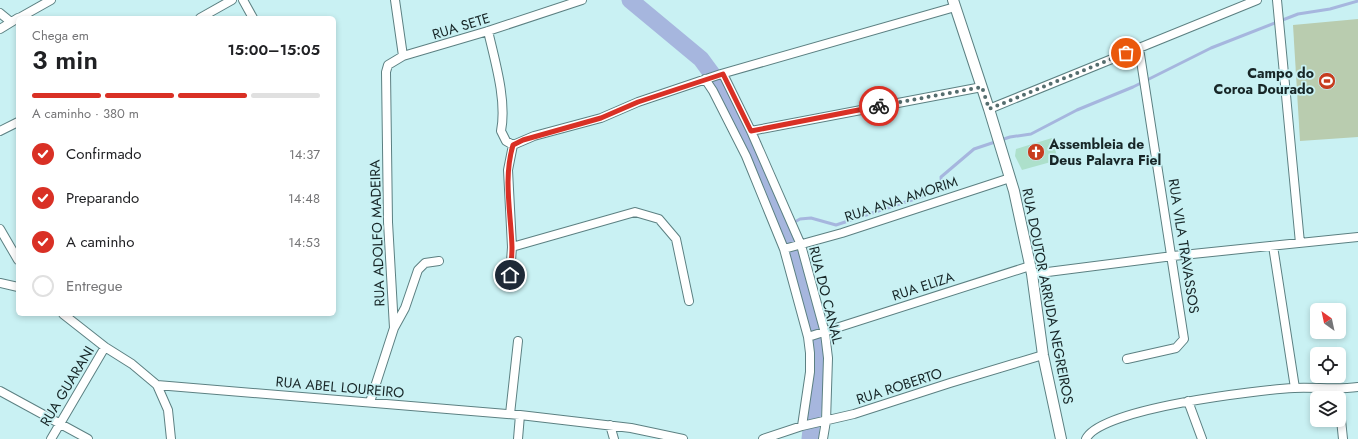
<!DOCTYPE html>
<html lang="pt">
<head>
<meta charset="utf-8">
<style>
  body { margin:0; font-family:Jost,sans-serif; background:#f2f2f2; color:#202124; height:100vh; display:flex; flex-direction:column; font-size:15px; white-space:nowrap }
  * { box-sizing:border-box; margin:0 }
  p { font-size:13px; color:#757577 }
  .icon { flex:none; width:22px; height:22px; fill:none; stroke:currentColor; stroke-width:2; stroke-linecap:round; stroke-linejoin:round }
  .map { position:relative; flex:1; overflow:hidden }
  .sheet { position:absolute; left:16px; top:16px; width:320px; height:300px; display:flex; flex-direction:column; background:#fff; border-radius:6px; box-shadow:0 2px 6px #0003 }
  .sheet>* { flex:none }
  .needle { width:26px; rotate:327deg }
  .buttons { position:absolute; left:1310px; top:303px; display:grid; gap:8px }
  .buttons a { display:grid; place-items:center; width:36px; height:36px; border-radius:6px; background:#fff; box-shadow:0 2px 6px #0003; font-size:20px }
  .pin { position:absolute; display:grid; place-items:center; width:34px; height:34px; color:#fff; margin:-17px; border:2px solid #fff; border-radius:50%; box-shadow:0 1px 4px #0007 }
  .courier { position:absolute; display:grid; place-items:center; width:40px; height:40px; margin:-20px; border:3px solid #d93025; border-radius:50%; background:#fff; color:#222; box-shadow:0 1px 5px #0007 }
  .overview em { font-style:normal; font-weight:600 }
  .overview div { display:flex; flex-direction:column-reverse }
  .overview { display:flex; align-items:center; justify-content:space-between; height:68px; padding:0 16px }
  h1 { font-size:26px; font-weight:600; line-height:30px }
  .bar { display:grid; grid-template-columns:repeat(4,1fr); gap:6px 4px; align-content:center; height:48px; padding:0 16px }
  .bar i { height:5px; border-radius:3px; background:#e0e0e0 }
  .bar .active { background:#d93025 }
  .bar p { grid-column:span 4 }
  ol { padding:0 16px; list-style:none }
  li { display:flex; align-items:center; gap:12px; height:44px }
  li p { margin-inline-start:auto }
  li .icon { padding:4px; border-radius:50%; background:#d93025; color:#fff; stroke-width:4 }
  li:last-child { color:#757577 }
  li i { width:22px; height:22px; border:2px solid #e0e0e0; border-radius:50% }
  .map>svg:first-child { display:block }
  .green { fill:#b9ccaf }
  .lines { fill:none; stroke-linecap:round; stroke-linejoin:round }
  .stream { stroke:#a6b6de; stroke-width:3 }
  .river { stroke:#a6b6de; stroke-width:17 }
  .building { fill:#ade0cb }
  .minor-casing { stroke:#5c8082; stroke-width:10 }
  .tertiary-casing { stroke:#5c8082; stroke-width:12 }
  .minor { stroke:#fff; stroke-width:8 }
  .tertiary { stroke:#fff; stroke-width:10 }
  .done { stroke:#556d6e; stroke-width:4; stroke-dasharray:0 7.2 }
  .route { stroke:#d93025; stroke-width:5 }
  .labels { text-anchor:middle; stroke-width:3.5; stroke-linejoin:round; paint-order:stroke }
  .street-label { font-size:14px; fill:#172627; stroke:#c9f1f3 }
  .poi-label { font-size:14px; font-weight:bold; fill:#172627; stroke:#c9f1f3; text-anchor:end }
</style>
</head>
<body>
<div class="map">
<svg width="1358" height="439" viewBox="0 0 1358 439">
  <rect width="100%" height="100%" fill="#c9f1f3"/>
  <path class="green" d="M1358,19V137L1300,141L1293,25Z"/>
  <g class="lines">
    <path class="stream" d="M784,228L800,219L811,218L836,225L942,190L941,177L974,149L1010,137L1031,134L1077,110L1133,87L1211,48L1298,14L1330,9L1358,1"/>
    <path class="river" d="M630,0L701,59L723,89L783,224L795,257L823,355L814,402L810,439"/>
  </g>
  <path class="building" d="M1052,138L1058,160L1022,170L1015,156L1016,149Z"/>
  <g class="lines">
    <defs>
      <path id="minor" d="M243,0L253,18
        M395,0L403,56
        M1277,0L1300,243
        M0,13L11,22
        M19,18L51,0
        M200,18L232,0
        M0,29L18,18
        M488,31C495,61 507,101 501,131L506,141L513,145L508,170L512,247L510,275
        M723,74L751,131L801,245L825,333L828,358L826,421L823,439
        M705,79L713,91L746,156L784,249L808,337L810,353V372L802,426
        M989,109L1257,0
        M0,131L18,122
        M751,131L982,87
        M513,145L534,136L601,118L638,102L721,74L955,7
        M0,229L18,260
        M1273,246L1295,388
        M512,247L635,212L659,219L676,239L689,301
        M784,249L842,233L1010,178
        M1032,274L1173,256L1358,237
        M0,283L18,287
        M63,314L105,347L132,364L157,385L168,410L171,439
        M394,328L405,308L418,270L425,263L439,261
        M808,337L1030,266
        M1127,359L1176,348L1184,339L1139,48
        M157,385L520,415L631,428L683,439
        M0,391L88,439
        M1339,400L1343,439
        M1188,401L1202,439
        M370,402L394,328L388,222L386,72L388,65L403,56L488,31L582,0
        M510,414L518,341
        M610,425L614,439
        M51,439L105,347
        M518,439L520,415
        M763,439L802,426L854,414L950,383L1043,355
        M1086,439C1100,408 1259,390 1294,388C1316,387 1337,390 1358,387"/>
      <path id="tertiary" d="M953,0L989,109L1014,191L1032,274L1043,355L1061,439"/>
    </defs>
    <use href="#minor" class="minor-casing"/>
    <use href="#tertiary" class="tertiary-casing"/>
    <use href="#minor" class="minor"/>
    <use href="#tertiary" class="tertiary"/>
  </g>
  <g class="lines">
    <path class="done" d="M879,106L982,87L989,109L1126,53"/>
    <path class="route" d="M510,275C511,266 512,256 512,247C511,213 503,179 513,145L523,140L601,118L638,102L723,74L751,131L879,106"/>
  </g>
  <defs>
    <symbol id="stadium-disc" viewBox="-11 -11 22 22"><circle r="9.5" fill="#c73c1e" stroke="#c9f1f3"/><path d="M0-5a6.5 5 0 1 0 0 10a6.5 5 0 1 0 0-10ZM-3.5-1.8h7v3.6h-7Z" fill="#fff"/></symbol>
    <symbol id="church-disc" viewBox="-11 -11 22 22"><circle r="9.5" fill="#c73c1e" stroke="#c9f1f3"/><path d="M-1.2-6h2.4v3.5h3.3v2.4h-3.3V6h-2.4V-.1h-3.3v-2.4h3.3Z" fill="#fff"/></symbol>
  </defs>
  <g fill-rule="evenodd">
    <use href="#stadium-disc" x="1317" y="71" width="20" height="20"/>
    <use href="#church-disc" x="1026" y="142" width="20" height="20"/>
  </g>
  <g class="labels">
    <g class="street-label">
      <text transform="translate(461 26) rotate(-17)" y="5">RUA SETE</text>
      <text transform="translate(901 199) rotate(-18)" y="5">RUA ANA AMORIM</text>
      <text transform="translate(377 233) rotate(-92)" y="5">RUA ADOLFO MADEIRA</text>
      <text transform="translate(1184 246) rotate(81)" y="5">RUA VILA TRAVASSOS</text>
      <text transform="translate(923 286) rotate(-18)" y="5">RUA ELIZA</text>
      <text transform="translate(826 295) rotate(76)" y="5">RUA DO CANAL</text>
      <text transform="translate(1048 296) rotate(79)" y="5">RUA DOUTOR ARRUDA NEGREIROS</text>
      <text transform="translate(67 386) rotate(-59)" y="5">RUA GUARANI</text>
      <text transform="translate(899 386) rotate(-18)" y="5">RUA ROBERTO</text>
      <text transform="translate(340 387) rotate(5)" y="5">RUA ABEL LOUREIRO</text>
    </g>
    <g class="poi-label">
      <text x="1314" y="78">Campo do<tspan x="1314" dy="16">Coroa Dourado</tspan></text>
      <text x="1049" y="149" text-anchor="start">Assembleia de<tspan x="1049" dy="16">Deus Palavra Fiel</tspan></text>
    </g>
  </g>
</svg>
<div class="buttons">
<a><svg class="needle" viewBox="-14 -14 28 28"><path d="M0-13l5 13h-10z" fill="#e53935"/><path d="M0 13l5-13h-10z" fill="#757577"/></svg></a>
<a><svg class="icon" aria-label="locate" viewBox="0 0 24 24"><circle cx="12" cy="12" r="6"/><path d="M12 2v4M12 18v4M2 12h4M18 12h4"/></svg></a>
<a><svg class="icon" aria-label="layers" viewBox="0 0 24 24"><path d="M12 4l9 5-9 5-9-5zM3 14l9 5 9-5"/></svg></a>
</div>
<div class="pin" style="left:1126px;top:53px;background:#ea580c"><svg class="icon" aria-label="bag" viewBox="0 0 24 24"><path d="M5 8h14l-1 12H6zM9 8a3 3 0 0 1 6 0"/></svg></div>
<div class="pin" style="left:510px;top:275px;background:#1f2937"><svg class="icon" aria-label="home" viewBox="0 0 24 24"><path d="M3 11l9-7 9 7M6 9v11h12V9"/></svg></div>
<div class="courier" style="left:879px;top:106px"><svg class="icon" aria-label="bike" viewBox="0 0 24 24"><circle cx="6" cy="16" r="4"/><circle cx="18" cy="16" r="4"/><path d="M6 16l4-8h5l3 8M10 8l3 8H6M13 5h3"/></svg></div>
<section class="sheet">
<div class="overview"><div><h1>3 min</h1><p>Chega em</p></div><em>15:00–15:05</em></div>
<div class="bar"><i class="active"></i><i class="active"></i><i class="active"></i><i></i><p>A caminho · 380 m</p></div>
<ol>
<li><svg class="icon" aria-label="check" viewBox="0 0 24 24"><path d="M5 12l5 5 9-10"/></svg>Confirmado<p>14:37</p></li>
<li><svg class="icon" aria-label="check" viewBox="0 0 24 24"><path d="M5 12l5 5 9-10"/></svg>Preparando<p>14:48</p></li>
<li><svg class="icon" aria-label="check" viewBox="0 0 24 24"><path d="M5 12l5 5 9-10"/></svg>A caminho<p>14:53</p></li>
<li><i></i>Entregue</li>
</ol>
</section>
</div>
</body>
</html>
